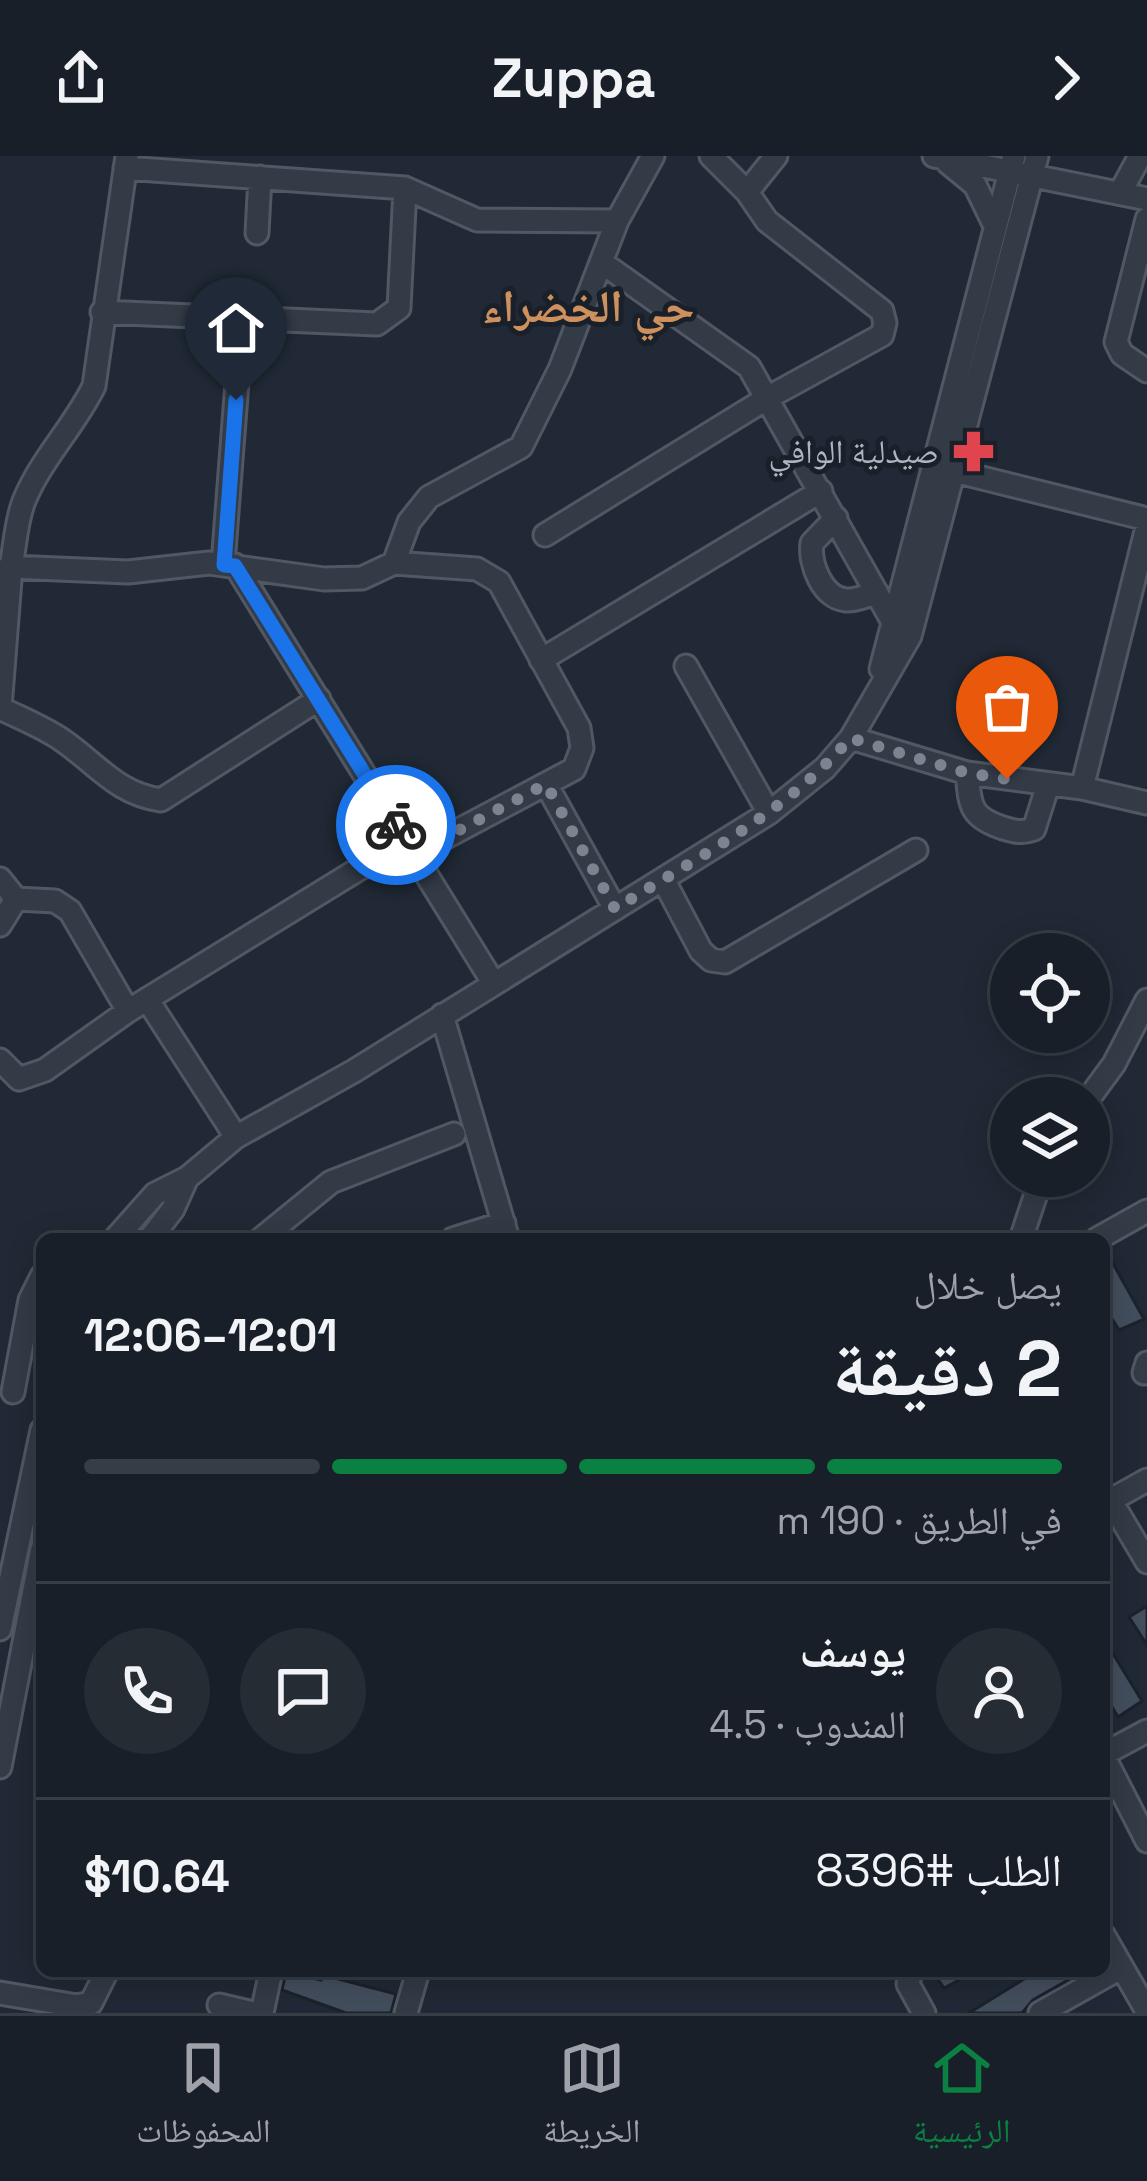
<!DOCTYPE html>
<html lang="ar">
<head>
<meta charset="utf-8">
<style>
  body { margin:0; font-family:"Space Grotesk","Noto Naskh Arabic",sans-serif; background:#252c34; color:#f1f3f6; direction:rtl; height:100vh; display:flex; flex-direction:column; font-size:45px; white-space:nowrap }
  * { box-sizing:border-box; margin:0 }
  p { font-size:39px; color:#9fa2a8 }
  .icon { flex:none; width:66px; height:66px; fill:none; stroke:currentColor; stroke-width:2; stroke-linecap:round; stroke-linejoin:round }
  .map { position:relative; flex:1; overflow:hidden; direction:ltr }
  .drawer { position:absolute; left:36px; top:1077px; width:1074px; height:744px; display:flex; flex-direction:column; background:#181f28; border-radius:18px; box-shadow:0 6px 30px #0003,0 0 0 3px #363d45; direction:rtl }
  .drawer>* { flex:none }
  .buttons { position:absolute; left:990px; top:777px; display:grid; gap:24px }
  .buttons a { display:grid; place-items:center; width:120px; height:120px; border-radius:50%; background:#181f28; box-shadow:0 6px 30px #0003,0 0 0 3px #363d45; font-size:60px }
  .pin { position:absolute; display:grid; place-items:center; width:102px; height:102px; color:#fff; margin:-123px -51px; border-radius:50% 50% 50% 0; rotate:-45deg; box-shadow:0 0 12px #0007 }
  .pin .icon { rotate:45deg }
  .courier { position:absolute; display:grid; place-items:center; width:120px; height:120px; margin:-60px; border:9px solid #1a73e8; border-radius:50%; background:#fff; color:#222; box-shadow:0 3px 15px #0007 }
  .headline em { font-style:normal; font-weight:700 }
  .headline div { display:flex; flex-direction:column-reverse }
  .headline { display:flex; align-items:center; justify-content:space-between; height:204px; padding:0 48px }
  h1 { font-size:78px; font-weight:700; line-height:90px }
  .bar { display:grid; grid-template-columns:repeat(4,1fr); gap:18px 12px; align-content:center; height:144px; padding:0 48px }
  .bar i { height:15px; border-radius:9px; background:#363d45 }
  .bar .current { background:#0b8043 }
  .bar p { grid-column:span 4 }
  .line { display:flex; align-items:center; gap:30px; padding:0 48px; border-top:3px solid #363d45 }
  .line div { flex:1 }
  .round { display:grid; place-items:center; flex:none; width:126px; height:126px; border-radius:63px; background:#252c34 }
  header { display:flex; justify-content:space-between; align-items:center; height:156px; padding:0 48px; background:#181f28; font-size:54px; font-weight:700 }
  .menu { display:flex; justify-content:space-around; align-items:center; height:168px; border-top:3px solid #363d45; background:#181f28; font-size:33px; color:#9fa2a8 }
  .menu a { display:grid; justify-items:center; gap:6px }
  .menu .current { color:#0b8043 }
  .map>svg:first-child { display:block }
  .building { fill:#434e5d; stroke:#1b222c; stroke-width:3 }
  .lines { fill:none; stroke-linecap:round; stroke-linejoin:round }
  .minor-casing { stroke:#515864; stroke-width:27 }
  .minor { stroke:#333b46; stroke-width:21 }
  .done { stroke:#7c8491; stroke-width:12; stroke-dasharray:0 21.6 }
  .route { stroke:#1a73e8; stroke-width:15 }
  .labels { text-anchor:middle; stroke-width:10; stroke-linejoin:round; paint-order:stroke }
  .poi-label { font-size:33px; fill:#adb5c3; stroke:#19202a; text-anchor:end }
  .district-label { font-size:45px; font-weight:bold; fill:#ce905d; stroke:#19202a }
</style>
</head>
<body>
<header><svg class="icon" aria-label="forward" viewBox="0 0 24 24"><path d="M9 5l7 7-7 7"/></svg>Zuppa<svg class="icon" aria-label="share" viewBox="0 0 24 24"><path d="M12 15V3M7 8l5-5 5 5M5 13v7h14v-7"/></svg></header>
<div class="map">
<svg width="1147" height="1857" viewBox="0 0 1147 1857">
  <rect width="100%" height="100%" fill="#202935"/>
  <path class="building" d="M1106,1095L1144,1163L1119,1174L1104,1150Z
    M1147,1450V1489L1129,1461Z
    M1104,1483L1142,1545L1118,1561L1104,1538Z
    M932,1815H976L944,1832Z
    M1037,1815H1084L1033,1844L1022,1857H969Z
    M286,1816L321,1824L323,1819L396,1838L391,1857H346L282,1834Z"/>
  <g class="lines">
    <defs>
      <path id="minor" d="M127,0L94,230C74,271 41,303 24,345C16,365 15,390 11,411L128,416L209,407L324,423L362,422L394,407L409,366L429,341L521,291L560,213L617,65L653,0
        M711,0L747,36L776,0
        M934,0L1147,43
        M947,6L975,29L995,70
        M125,12L405,32L477,64L617,65
        M1120,37L1140,0
        M1147,63L1116,186L1122,198L1147,215
        M257,77L260,21
        M601,106L749,211L893,466
        M102,156L377,168L399,152L405,32
        M954,315L1147,363
        M836,362L812,387C809,407 822,442 846,444C856,445 867,439 877,437
        M545,379L769,241L882,179L885,167L882,155L767,65L747,36
        M394,407L477,413L499,426L579,572L582,592L574,613L414,698
        M223,408L242,162
        M235,409L494,828
        M1,416L11,411L0,552C20,562 43,571 62,584C97,608 117,638 161,644L319,543
        M541,504L821,335
        M686,510L769,657
        M881,513L1014,0
        M851,582L967,617L1082,632L1147,647
        M967,617C970,650 970,661 1003,672C1016,676 1022,677 1034,673L1048,629
        M546,628L615,753
        M1082,632L1147,371
        M0,723L16,743L55,745L70,755L128,855
        M663,723L701,795L711,804L725,806L916,694
        M0,769L16,743
        M147,843L236,981
        M442,859L508,1083
        M0,904L19,923L45,914L128,855L406,684
        M1089,942L1114,908L1147,844
        M115,1083L155,1038L187,1022L236,981L354,915L769,657L825,612L851,582L910,480L1037,0
        M150,1083L173,1053L187,1022
        M261,1083L331,1026L454,978
        M453,1083L504,1067
        M1021,1083L1042,1020
        M1097,1083L1147,1055
        M1144,1217L1147,1207
        M13,1236L30,1144L42,1120
        M1111,1345L1147,1406
        M1104,1348L1147,1324
        M0,1473L42,1274
        M1104,1598L1147,1575
        M1104,1601L1147,1685
        M0,1611L42,1393
        M1104,1780L1147,1855
        M911,1815L908,1828L924,1857
        M0,1837L77,1850L91,1847L107,1815
        M219,1849L253,1857
        M262,1857L271,1815
        M406,1857L418,1815
        M1040,1857L1122,1811"/>
    </defs>
    <use href="#minor" class="minor-casing"/>
    <use href="#minor" class="minor"/>
  </g>
  <g class="lines">
    <path class="done" d="M396,669L414,698L546,628L615,753C697,701 787,657 850,582L967,617L1007,623"/>
    <path class="route" d="M236,244L224,409L235,410L396,669"/>
  </g>
  <defs>
    <symbol id="pharmacy-bare" viewBox="-9 -9 18 18"><path d="M-2-6h4v4h4v4h-4v4h-4v-4h-4v-4h4Z" fill="#e0444e" stroke="#19202a" stroke-width="2.5" paint-order="stroke"/></symbol>
  </defs>
  <g fill-rule="evenodd">
    <use href="#pharmacy-bare" x="944" y="266" width="59" height="59"/>
  </g>
  <g class="labels">
    <g class="poi-label">
      <text x="939" y="307">صيدلية الوافي</text>
    </g>
    <g class="district-label">
      <text x="588" y="166">حي الخضراء</text>
    </g>
  </g>
</svg>
<div class="buttons">
<a><svg class="icon" aria-label="locate" viewBox="0 0 24 24"><circle cx="12" cy="12" r="6"/><path d="M12 2v4M12 18v4M2 12h4M18 12h4"/></svg></a>
<a><svg class="icon" aria-label="layers" viewBox="0 0 24 24"><path d="M12 4l9 5-9 5-9-5zM3 14l9 5 9-5"/></svg></a>
</div>
<div class="pin" style="left:1007px;top:623px;background:#ea580c"><svg class="icon" aria-label="bag" viewBox="0 0 24 24"><path d="M5 8h14l-1 12H6zM9 8a3 3 0 0 1 6 0"/></svg></div>
<div class="pin" style="left:236px;top:244px;background:#1f2937"><svg class="icon" aria-label="home" viewBox="0 0 24 24"><path d="M3 11l9-7 9 7M6 9v11h12V9"/></svg></div>
<div class="courier" style="left:396px;top:669px"><svg class="icon" aria-label="bike" viewBox="0 0 24 24"><circle cx="6" cy="16" r="4"/><circle cx="18" cy="16" r="4"/><path d="M6 16l4-8h5l3 8M10 8l3 8H6M13 5h3"/></svg></div>
<section class="drawer">
<div class="headline"><div><h1>2 دقيقة</h1><p>يصل خلال</p></div><em>12:01–12:06</em></div>
<div class="bar"><i class="current"></i><i class="current"></i><i class="current"></i><i></i><p>في الطريق · 190 m</p></div>
<div class="line" style="height:216px"><a class="round"><svg class="icon" aria-label="person" viewBox="0 0 24 24"><circle cx="12" cy="8" r="4"/><path d="M4 21q1-7 8-7t8 7"/></svg></a><div><b>يوسف</b><p>المندوب · 4.5</p></div><a class="round"><svg class="icon" aria-label="chat" viewBox="0 0 24 24"><path d="M4 5h16v11H9l-5 4z"/></svg></a><a class="round"><svg class="icon" aria-label="phone" viewBox="0 0 24 24"><path d="M5 4h4l2 5-3 2q2 4 5 5l2-3 5 2v4C11 20 4 13 5 4z"/></svg></a></div>
<div class="line" style="height:156px"><div>الطلب #8396</div><b>$10.64</b></div>
</section>
</div>
<nav class="menu">
<a class="current"><svg class="icon" aria-label="home" viewBox="0 0 24 24"><path d="M3 11l9-7 9 7M6 9v11h12V9"/></svg>الرئيسية</a>
<a><svg class="icon" aria-label="map" viewBox="0 0 24 24"><path d="M3 6l6-2 6 2 6-2v14l-6 2-6-2-6 2zM9 4v14M15 6v14"/></svg>الخريطة</a>
<a><svg class="icon" aria-label="saved" viewBox="0 0 24 24"><path d="M7 4h10v16l-5-4-5 4z"/></svg>المحفوظات</a>
</nav>
</body>
</html>
